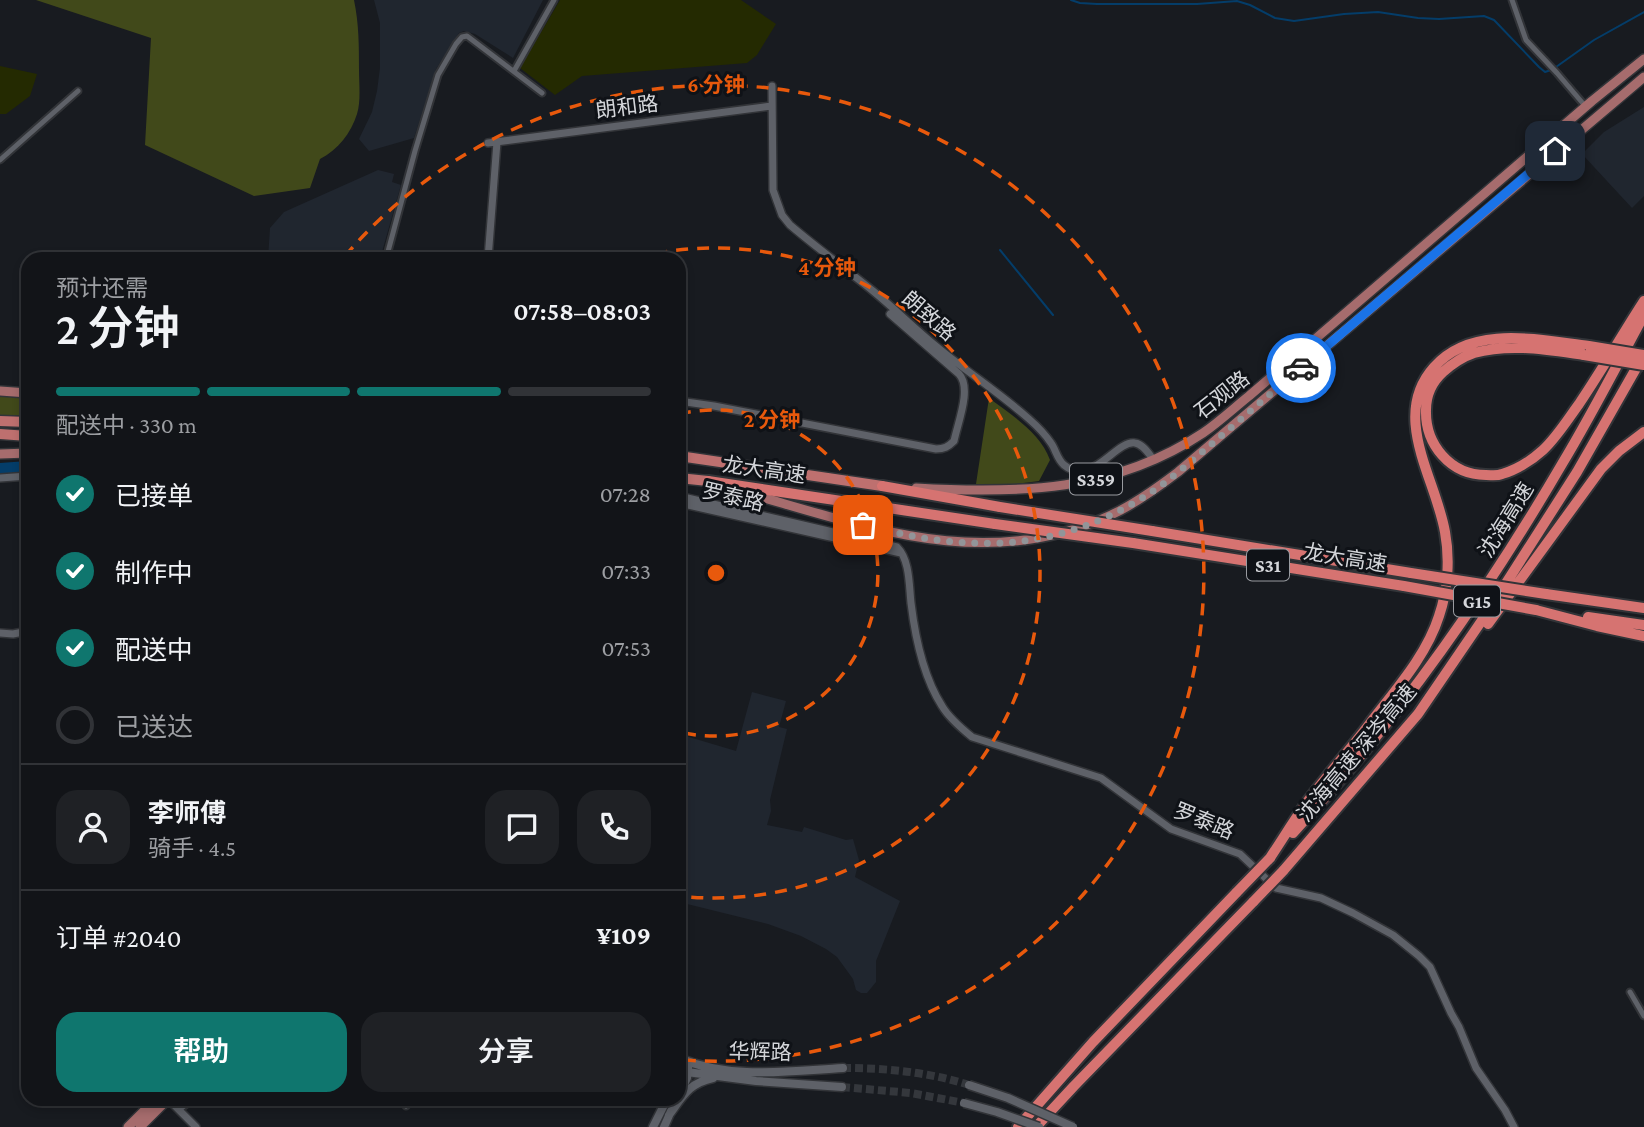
<!DOCTYPE html>
<html lang="zh">
<head>
<meta charset="utf-8">
<style>
  body { margin:0; font-family:"Crimson Pro","Noto Sans SC",serif; background:#1f2125; color:#f1f3f6; height:100vh; display:flex; flex-direction:column; font-size:26px; white-space:nowrap }
  * { box-sizing:border-box; margin:0 }
  p { font-size:23px; color:#9c9ea2 }
  .icon { flex:none; width:38px; height:38px; fill:none; stroke:currentColor; stroke-width:2; stroke-linecap:round; stroke-linejoin:round }
  .map { position:relative; flex:1; overflow:hidden }
  .details { position:absolute; left:21px; top:252px; width:665px; height:854px; display:flex; flex-direction:column; background:#121418; border-radius:21px; box-shadow:0 4px 10px #0003,0 0 0 2px #313337 }
  .details>* { flex:none }
  .pin { position:absolute; display:grid; place-items:center; width:60px; height:60px; color:#fff; margin:-30px; border-radius:14px; box-shadow:0 4px 10px #0006 }
  .courier { position:absolute; display:grid; place-items:center; width:70px; height:70px; margin:-35px; border:5px solid #1a73e8; border-radius:50%; background:#fff; color:#222; box-shadow:0 2px 9px #0007 }
  .headline em { font-style:normal; font-weight:600 }
  .headline div { display:flex; flex-direction:column-reverse }
  .headline { display:flex; align-items:center; justify-content:space-between; height:119px; padding:0 35px }
  h1 { font-size:46px; font-weight:600; line-height:52px }
  .bar { display:grid; grid-template-columns:repeat(4,1fr); gap:10px 7px; align-content:center; height:84px; padding:0 35px }
  .bar i { height:9px; border-radius:5px; background:#313337 }
  .bar .on { background:#0f766e }
  .bar p { grid-column:span 4 }
  .line { display:flex; align-items:center; gap:18px; padding:0 35px; border-top:2px solid #313337 }
  .line div { flex:1 }
  .round { display:grid; place-items:center; flex:none; width:74px; height:74px; border-radius:21px; background:#1f2125 }
  ol { padding:0 35px; list-style:none }
  li { display:flex; align-items:center; gap:21px; height:77px }
  li p { margin-inline-start:auto }
  li .icon { padding:7px; border-radius:50%; background:#0f766e; color:#fff; stroke-width:4 }
  li:last-child { color:#9c9ea2 }
  li i { width:38px; height:38px; border:4px solid #313337; border-radius:50% }
  .primary-button { display:flex; gap:14px; margin-top:auto; padding:14px 35px }
  .primary-button a { flex:1; height:80px; border-radius:21px; background:#0f766e; color:#fff; font-size:28px; font-weight:600; line-height:80px; text-align:center }
  .primary-button a+a { background:#1f2125; color:#f1f3f6 }
  .map>svg:first-child { display:block }
  .built { fill:#20262f }
  .green { fill:#242a01 }
  .forest { fill:#41491a }
  .lines { fill:none; stroke-linecap:round; stroke-linejoin:round }
  .stream { stroke:#043d69; stroke-width:2 }
  .river { stroke:#043d69; stroke-width:12 }
  .secondary-tunnel { stroke:#34373c; stroke-width:8; stroke-dasharray:8 4; stroke-linecap:butt }
  .minor-casing { stroke:#323438; stroke-width:9 }
  .tertiary-casing { stroke:#323438; stroke-width:10 }
  .secondary-casing { stroke:#323438; stroke-width:11 }
  .primary-casing { stroke:#323438; stroke-width:12 }
  .trunk-casing { stroke:#323438; stroke-width:13 }
  .motorway-casing { stroke:#323438; stroke-width:14 }
  .minor { stroke:#5e6168; stroke-width:5 }
  .tertiary { stroke:#5e6168; stroke-width:7 }
  .secondary { stroke:#5e6168; stroke-width:8 }
  .primary { stroke:#a66c6d; stroke-width:9 }
  .trunk { stroke:#be706f; stroke-width:10 }
  .motorway { stroke:#d67371; stroke-width:10 }
  .secondary-bridge-casing { stroke:#323438; stroke-width:11; stroke-linecap:butt }
  .motorway-bridge-casing { stroke:#323438; stroke-width:14; stroke-linecap:butt }
  .secondary-bridge { stroke:#5e6168; stroke-width:8 }
  .motorway-bridge { stroke:#d67371; stroke-width:10 }
  .done { stroke:#929599; stroke-width:7; stroke-dasharray:0 12.6 }
  .route { stroke:#1a73e8; stroke-width:9 }
  .ring { fill:none; stroke:#e8590c; stroke-width:3.5; stroke-dasharray:12 9 }
  .labels { text-anchor:middle; stroke-width:6; stroke-linejoin:round; paint-order:stroke }
  .shield { fill:#0f1217; stroke:#999ba0; stroke-width:2 }
  .shield-label { font-size:19px; font-weight:bold; fill:#d4d6da }
  .street-label { font-size:21px; fill:#d4d6da; stroke:#0f1217 }
  .centre { fill:#e8590c; stroke:#0f1217; stroke-width:3.5 }
  .ring-label { font-size:21px; text-anchor:middle; font-weight:bold; fill:#e8590c; stroke:#0f1217; stroke-width:6; stroke-linejoin:round; paint-order:stroke }
</style>
</head>
<body>
<div class="map">
<svg width="1644" height="1127" viewBox="0 0 1644 1127">
  <rect width="100%" height="100%" fill="#181b20"/>
  <path class="built" d="M374,0H543L513,58L475,34L464,31L459,33L436,69L414,138L369,151L359,139L372,112L377,91L380,68V23Z
    M1644,107V196L1632,208L1582,154L1604,132Z
    M378,170L394,174L392,182L401,185L380,259H268L270,228L284,212Z
    M752,692L786,701L779,727L787,729L770,800L771,811L767,825L802,832L804,827L846,840L853,839L859,860L855,877L900,901L876,961V982L867,993H861L856,990L853,979L837,957L826,949L801,936L768,924L679,902V734L736,751Z"/>
  <path class="green" d="M560,0H741L776,24L757,55L747,63L582,76L555,95L520,68Z
    M0,66L37,74L30,96L6,114H0Z"/>
  <path class="forest" d="M36,0H354C359,24 359,46 359,70C359,84 361,101 357,114C351,133 338,150 320,159L310,188L254,196L145,145L151,38Z
    M14,395L28,397V416L0,415V396Z
    M989,398C1011,415 1040,432 1050,460L1039,481L1015,484H976Z"/>
  <g class="lines">
    <path class="stream" d="M1071,0L1080,3L1097,4H1197L1237,1L1250,5L1275,18L1294,21L1344,14L1378,12L1418,18L1439,19L1484,16L1494,20L1539,67L1545,72L1551,70
      M1556,67L1594,40L1644,12
      M1000,250L1053,315"/>
    <path class="river" d="M0,469L28,467"/>
    <path class="secondary-tunnel" d="M843,1068C886,1068 928,1072 969,1085
      M842,1087L911,1093L964,1103"/>
    <defs>
      <path id="minor" d="M1512,0L1526,40L1557,73L1586,107
        M514,71L554,0
        M0,160L78,91
        M386,259L415,151L438,75L456,44L462,37L467,36L542,93
        M1630,992L1644,1016
        M406,1106L413,1099
        M179,1110L193,1099"/>
      <path id="tertiary" d="M772,86L773,190L782,215L790,225C817,248 846,269 873,291C895,309 915,329 937,347C967,372 1000,393 1029,419C1037,426 1045,434 1051,443C1056,450 1057,459 1064,465C1092,488 1115,440 1135,443C1143,444 1149,454 1154,460
        M488,143L771,106
        M488,259L497,142
        M679,397L686,402L714,406L936,449C944,449 948,447 954,441C958,422 972,388 959,374L890,314
        M0,478L28,476
        M679,496L897,547C910,560 909,585 911,603C915,636 924,678 942,706C949,718 961,728 972,737L1101,778L1171,829L1240,854L1276,888L1321,898L1353,913L1393,935L1419,956L1430,967L1451,1013L1459,1027L1476,1068L1505,1110L1514,1127
        M679,503L901,553
        M0,633L13,634L28,631
        M168,1099L196,1127"/>
      <path id="secondary" d="M679,1058C730,1080 789,1071 843,1068
        M679,1071L756,1081L842,1087
        M679,1095L687,1078L688,1068
        M669,1115C683,1096 689,1083 713,1078
        M653,1127L667,1099
        M664,1127L671,1111"/>
      <path id="primary" d="M0,391L28,393
        M0,454L28,453
        M916,488C1019,494 1114,492 1203,433C1219,422 1234,408 1249,396L1592,101L1644,59
        M733,489C860,524 983,575 1111,515C1135,504 1157,488 1178,472L1644,77
        M128,1127L156,1099
        M140,1127L168,1099"/>
      <path id="trunk" d="M0,421L28,422
        M0,434L28,436
        M679,456L882,486
        M679,478L708,481"/>
      <path id="motorway" d="M1584,355C1548,350 1510,343 1474,353C1462,357 1452,364 1443,372C1432,382 1426,395 1426,410C1425,444 1450,475 1486,475C1492,475 1497,476 1502,474C1516,470 1532,460 1543,450C1557,437 1568,419 1579,404C1602,370 1622,335 1644,301
        M708,481L995,524
        M882,486L1000,507
        M1152,531L1411,573
        M1133,543L1404,586
        M1546,594L1644,608
        M1536,610L1597,626L1644,636
        M1588,617L1644,625
        M1488,624L1601,469L1619,451L1644,432
        M1293,833C1397,721 1485,596 1562,464C1591,416 1617,365 1644,315
        M1270,858C1282,840 1293,822 1305,805C1327,775 1352,748 1374,718C1398,687 1427,654 1439,616C1448,590 1450,559 1445,532C1436,479 1390,416 1434,367C1472,324 1539,340 1589,346
        M1283,871L1418,714L1487,613L1577,472L1642,358
        M1018,1127L1093,1042L1237,892
        M1036,1127L1074,1086L1254,901"/>
    </defs>
    <use href="#minor" class="minor-casing"/>
    <use href="#tertiary" class="tertiary-casing"/>
    <use href="#secondary" class="secondary-casing"/>
    <use href="#primary" class="primary-casing"/>
    <use href="#trunk" class="trunk-casing"/>
    <use href="#motorway" class="motorway-casing"/>
    <use href="#minor" class="minor"/>
    <use href="#tertiary" class="tertiary"/>
    <use href="#secondary" class="secondary"/>
    <use href="#primary" class="primary"/>
    <use href="#trunk" class="trunk"/>
    <use href="#motorway" class="motorway"/>
    <defs>
      <path id="secondary-bridge" d="M969,1085L1008,1098L1073,1127
        M964,1103L997,1112L1039,1127"/>
      <path id="motorway-bridge" d="M1589,346L1644,355
        M1584,355L1644,365
        M1000,507L1152,531
        M995,524L1133,543
        M1411,573L1546,594
        M1404,586L1536,610
        M1237,892L1270,858
        M1254,901L1283,871"/>
    </defs>
    <use href="#secondary-bridge" class="secondary-bridge-casing"/>
    <use href="#motorway-bridge" class="motorway-bridge-casing"/>
    <use href="#secondary-bridge" class="secondary-bridge"/>
    <use href="#motorway-bridge" class="motorway-bridge"/>
  </g>
  <g class="lines">
    <path class="done" d="M863,525C899,534 936,542 973,543C1036,546 1097,528 1150,493C1170,480 1189,463 1208,447C1239,421 1270,394 1301,368"/>
    <path class="route" d="M1301,368L1555,151"/>
  </g>
  <g class="ring">
    <path d="M679 414A163 163 0 1 1 679 732"/>
    <path d="M635 258A325 325 0 1 1 679 896"/>
    <path d="M345 256A488 488 0 1 1 682 1060"/>
  </g>
  <g class="labels">
    <g class="shield">
      <rect x="1070" y="463.5" width="52" height="31" rx="5"/>
      <rect x="1247" y="549.5" width="42" height="31" rx="5"/>
      <rect x="1454" y="585.5" width="46" height="31" rx="5"/>
    </g>
    <g class="shield-label">
      <text x="1096" y="486">S359</text>
      <text x="1268" y="572">S31</text>
      <text x="1477" y="608">G15</text>
    </g>
    <g class="street-label">
      <text transform="translate(627 107) rotate(-7)" y="7">朗和路</text>
      <text transform="translate(929 316) rotate(41)" y="7">朗致路</text>
      <text transform="translate(1222 395) rotate(-38)" y="7">石观路</text>
      <text transform="translate(764 470) rotate(8)" y="7">龙大高速</text>
      <text transform="translate(733 497) rotate(13)" y="7">罗泰路</text>
      <text transform="translate(1506 520) rotate(-58)" y="7">沈海高速</text>
      <text transform="translate(1345 558) rotate(9)" y="7">龙大高速</text>
      <text transform="translate(1357 753) rotate(-50)" y="7">沈海高速 深岑高速</text>
      <text transform="translate(1204 821) rotate(22)" y="7">罗泰路</text>
      <text transform="translate(760 1052) rotate(1)" y="7">华辉路</text>
    </g>
  </g>
  <circle cx="716" cy="573" r="10" class="centre"/>
  <g class="ring-label">
    <text x="716" y="92">6 分钟</text>
    <text x="827" y="275">4 分钟</text>
    <text x="772" y="427">2 分钟</text>
  </g>
</svg>
<div class="pin" style="left:863px;top:525px;background:#ea580c"><svg class="icon" aria-label="bag" viewBox="0 0 24 24"><path d="M5 8h14l-1 12H6zM9 8a3 3 0 0 1 6 0"/></svg></div>
<div class="pin" style="left:1555px;top:151px;background:#1f2937"><svg class="icon" aria-label="home" viewBox="0 0 24 24"><path d="M3 11l9-7 9 7M6 9v11h12V9"/></svg></div>
<div class="courier" style="left:1301px;top:368px"><svg class="icon" aria-label="car" viewBox="0 0 24 24"><path d="M5 17H2v-5l4-1 3-4h7l3 4 3 1v5h-3M9 17h6M6 11h13"/><circle cx="7" cy="17" r="2"/><circle cx="17" cy="17" r="2"/></svg></div>
<section class="details">
<div class="headline"><div><h1>2 分钟</h1><p>预计还需</p></div><em>07:58–08:03</em></div>
<div class="bar"><i class="on"></i><i class="on"></i><i class="on"></i><i></i><p>配送中 · 330 m</p></div>
<ol>
<li><svg class="icon" aria-label="check" viewBox="0 0 24 24"><path d="M5 12l5 5 9-10"/></svg>已接单<p>07:28</p></li>
<li><svg class="icon" aria-label="check" viewBox="0 0 24 24"><path d="M5 12l5 5 9-10"/></svg>制作中<p>07:33</p></li>
<li><svg class="icon" aria-label="check" viewBox="0 0 24 24"><path d="M5 12l5 5 9-10"/></svg>配送中<p>07:53</p></li>
<li><i></i>已送达</li>
</ol>
<div class="line" style="height:126px"><a class="round"><svg class="icon" aria-label="person" viewBox="0 0 24 24"><circle cx="12" cy="8" r="4"/><path d="M4 21q1-7 8-7t8 7"/></svg></a><div><b>李师傅</b><p>骑手 · 4.5</p></div><a class="round"><svg class="icon" aria-label="chat" viewBox="0 0 24 24"><path d="M4 5h16v11H9l-5 4z"/></svg></a><a class="round"><svg class="icon" aria-label="phone" viewBox="0 0 24 24"><path d="M5 4h4l2 5-3 2q2 4 5 5l2-3 5 2v4C11 20 4 13 5 4z"/></svg></a></div>
<div class="line" style="height:91px"><div>订单 #2040</div><b>¥109</b></div>
<div class="primary-button"><a>帮助</a><a>分享</a></div>
</section>
</div>
</body>
</html>
